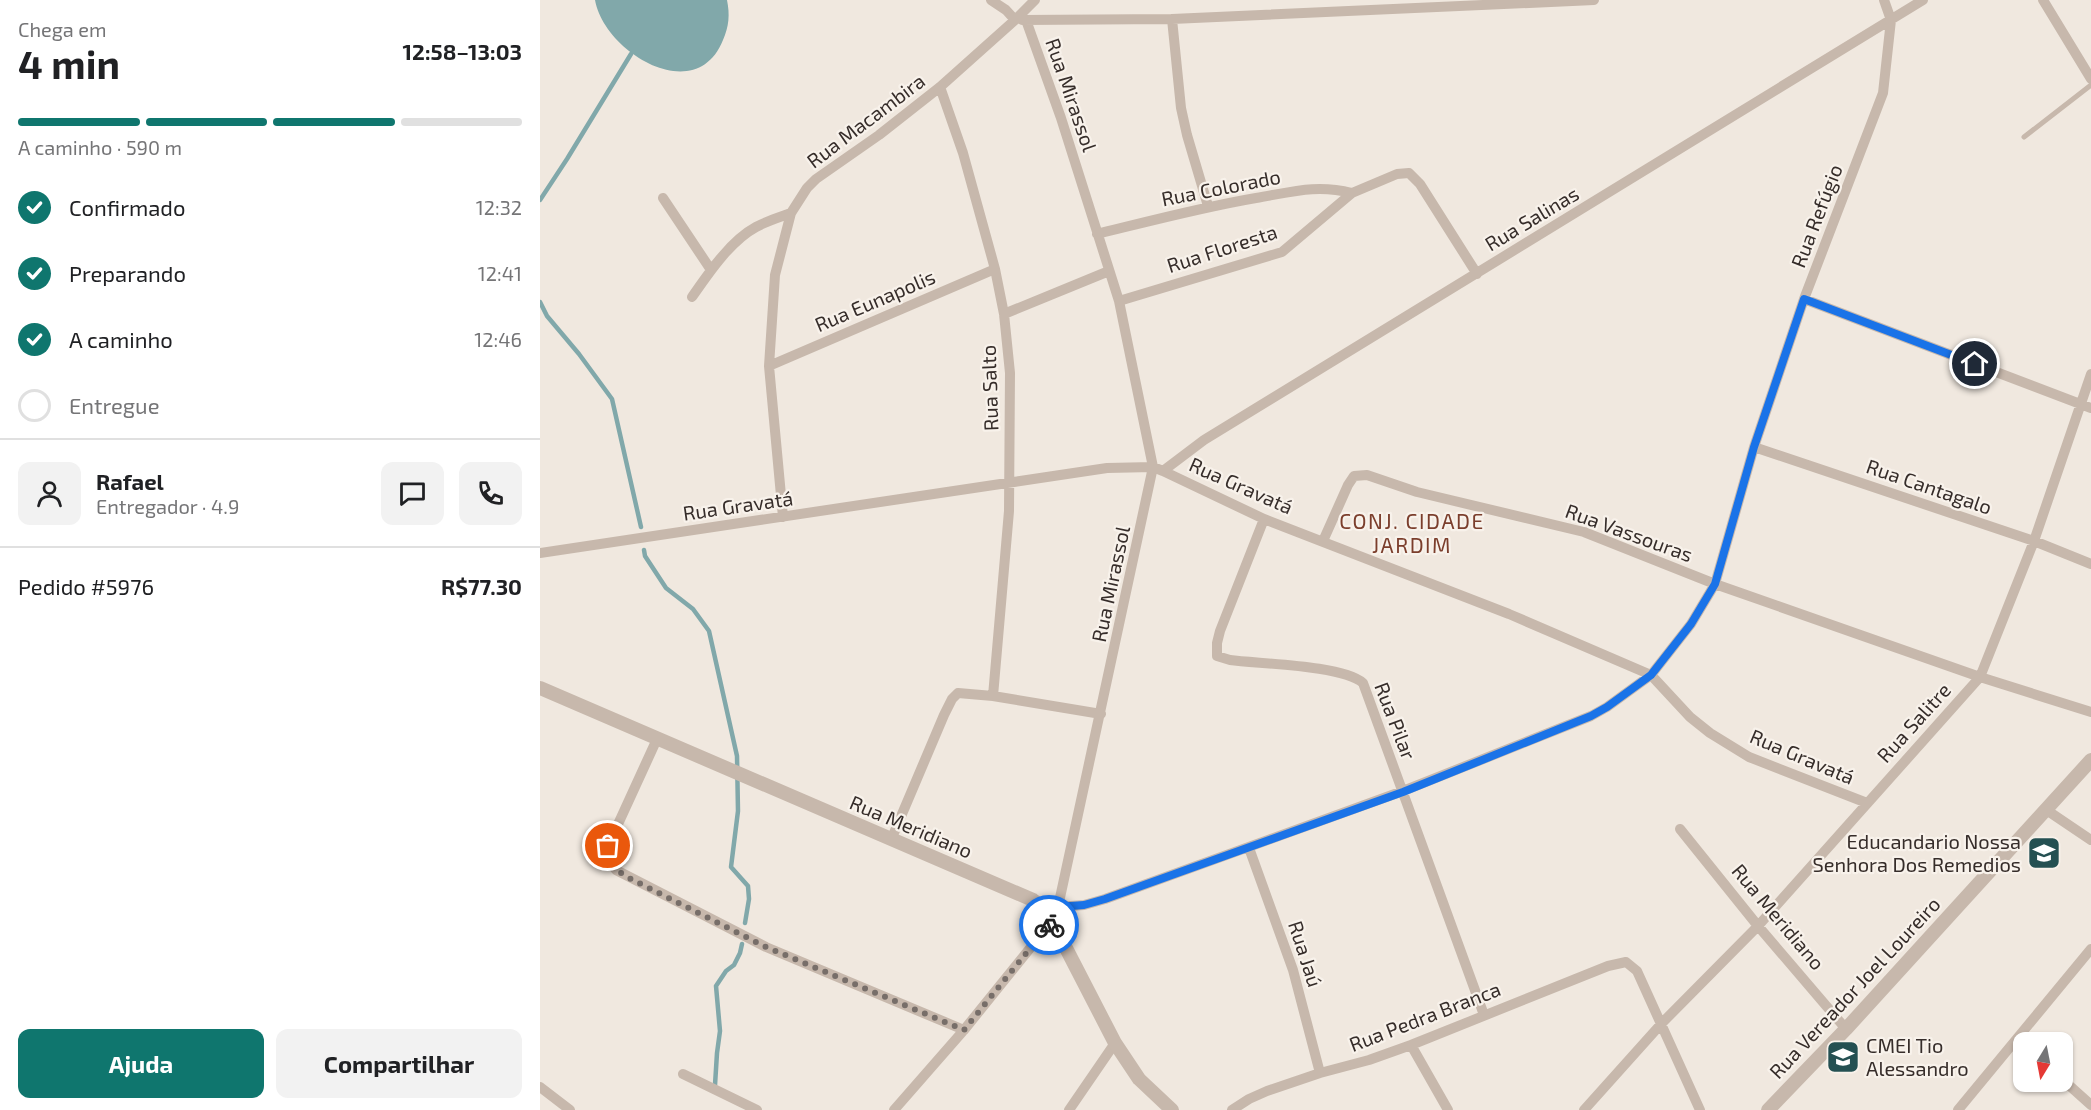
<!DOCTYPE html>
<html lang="pt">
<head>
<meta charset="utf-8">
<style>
  body { margin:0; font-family:"Exo 2",sans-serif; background:#f2f2f2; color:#202124; height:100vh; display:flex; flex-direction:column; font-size:22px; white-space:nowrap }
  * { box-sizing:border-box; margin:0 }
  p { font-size:20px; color:#757577 }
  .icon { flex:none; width:33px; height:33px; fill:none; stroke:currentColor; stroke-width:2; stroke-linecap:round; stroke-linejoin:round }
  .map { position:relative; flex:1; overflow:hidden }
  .side { display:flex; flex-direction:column; background:#fff; width:540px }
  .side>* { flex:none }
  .needle { width:39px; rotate:190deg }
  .tools { position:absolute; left:1473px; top:1032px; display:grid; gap:12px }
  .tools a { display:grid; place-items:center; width:60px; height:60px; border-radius:12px; background:#fff; box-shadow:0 2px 4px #0004; font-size:30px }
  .pin { position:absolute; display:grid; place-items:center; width:51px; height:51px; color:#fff; margin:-26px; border:3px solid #fff; border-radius:50%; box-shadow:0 2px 6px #0007 }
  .courier { position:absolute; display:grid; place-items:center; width:60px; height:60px; margin:-30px; border:4px solid #1a73e8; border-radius:50%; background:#fff; color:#222; box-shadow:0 2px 8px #0007 }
  .headline em { font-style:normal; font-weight:700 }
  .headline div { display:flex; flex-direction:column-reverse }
  .headline { display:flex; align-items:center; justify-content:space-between; height:102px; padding:0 18px }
  h1 { font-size:39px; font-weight:700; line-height:45px }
  .bar { display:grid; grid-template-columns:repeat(4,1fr); gap:9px 6px; align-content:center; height:72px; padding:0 18px }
  .bar i { height:8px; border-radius:4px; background:#e0e0e0 }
  .bar .selected { background:#0f766e }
  .bar p { grid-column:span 4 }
  .line { display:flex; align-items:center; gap:15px; padding:0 18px; border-top:2px solid #e0e0e0 }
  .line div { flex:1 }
  .round { display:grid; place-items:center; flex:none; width:63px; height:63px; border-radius:12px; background:#f2f2f2 }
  ol { padding:0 18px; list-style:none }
  li { display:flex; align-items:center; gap:18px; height:66px }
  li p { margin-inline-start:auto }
  li .icon { padding:6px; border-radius:50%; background:#0f766e; color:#fff; stroke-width:4 }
  li:last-child { color:#757577 }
  li i { width:33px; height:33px; border:3px solid #e0e0e0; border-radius:50% }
  .primary-button { display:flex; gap:12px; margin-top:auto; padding:12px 18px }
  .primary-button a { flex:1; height:69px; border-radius:12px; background:#0f766e; color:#fff; font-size:24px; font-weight:700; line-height:69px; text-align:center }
  .primary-button a+a { background:#f2f2f2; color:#202124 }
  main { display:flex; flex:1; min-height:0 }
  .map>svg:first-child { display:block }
  .water { fill:#81a8aa }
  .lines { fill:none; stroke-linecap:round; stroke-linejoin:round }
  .stream { stroke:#81a8aa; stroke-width:4.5 }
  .service { stroke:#c7b8ac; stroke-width:5 }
  .minor { stroke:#c7b8ac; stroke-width:10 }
  .tertiary { stroke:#c7b8ac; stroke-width:14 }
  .done { stroke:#776e69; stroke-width:6; stroke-dasharray:0 10.8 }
  .route { stroke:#1a73e8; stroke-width:8 }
  .labels { text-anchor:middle; stroke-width:4.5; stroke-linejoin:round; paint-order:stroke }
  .street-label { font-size:20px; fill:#362d2a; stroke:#f8f2eb }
  .poi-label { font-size:20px; fill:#362d2a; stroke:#f8f2eb; text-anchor:end }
  .neighbourhood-label { font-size:21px; letter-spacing:1.5px; fill:#7b3e2c; stroke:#f8f2eb }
</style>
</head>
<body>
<main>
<section class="side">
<div class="headline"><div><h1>4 min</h1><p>Chega em</p></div><em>12:58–13:03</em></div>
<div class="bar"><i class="selected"></i><i class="selected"></i><i class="selected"></i><i></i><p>A caminho · 590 m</p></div>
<ol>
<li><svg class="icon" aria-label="check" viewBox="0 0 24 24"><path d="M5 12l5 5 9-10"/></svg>Confirmado<p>12:32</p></li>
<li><svg class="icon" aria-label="check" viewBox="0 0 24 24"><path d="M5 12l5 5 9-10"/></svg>Preparando<p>12:41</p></li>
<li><svg class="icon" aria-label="check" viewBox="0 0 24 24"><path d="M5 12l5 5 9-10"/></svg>A caminho<p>12:46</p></li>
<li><i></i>Entregue</li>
</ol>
<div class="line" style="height:108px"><a class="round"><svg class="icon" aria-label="person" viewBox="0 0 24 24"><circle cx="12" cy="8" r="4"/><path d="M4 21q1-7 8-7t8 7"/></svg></a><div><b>Rafael</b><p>Entregador · 4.9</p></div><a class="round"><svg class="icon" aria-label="chat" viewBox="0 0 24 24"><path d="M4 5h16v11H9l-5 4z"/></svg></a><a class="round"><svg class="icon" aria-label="phone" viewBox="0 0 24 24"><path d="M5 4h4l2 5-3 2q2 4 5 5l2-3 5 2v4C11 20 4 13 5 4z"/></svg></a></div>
<div class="line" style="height:78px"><div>Pedido #5976</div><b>R$77.30</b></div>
<div class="primary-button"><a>Ajuda</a><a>Compartilhar</a></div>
</section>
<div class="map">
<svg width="1551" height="1110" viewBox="0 0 1551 1110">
  <rect width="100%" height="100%" fill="#f0e8df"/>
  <path class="water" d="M55,0H187C190,15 189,26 183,40C156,108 64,52 55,0Z"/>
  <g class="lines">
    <path class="stream" d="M0,200L27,159L91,54
      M0,302L7,316L39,354L72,399L101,527
      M104,550L105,556L126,588L153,609L169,631L197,756L198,811L191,867L208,886L209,899L205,923
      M175,1085L177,1053L180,1031L176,986L186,971L194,965L200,953L202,944"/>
    <path class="service" d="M1484,137L1551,85"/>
    <path class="minor" d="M451,0L466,10L475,20
      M1503,0L1551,79
      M632,19L641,108L647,135L668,206
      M482,20L632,19L1054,0
      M400,87L423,153L455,269L464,314L470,373L469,511L453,696
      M123,198L171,270
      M557,234C610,221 663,207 716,198C752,192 776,184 812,193
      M152,297C168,274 190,241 216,227C227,221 240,217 251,213
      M1264,299L1551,408
      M579,301L742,252L812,193L857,174L869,173L880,184L937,274
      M464,314L569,271
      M229,366L455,269
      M1214,447L1494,541L1551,564
      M623,471L664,440L1383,0
      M243,517L229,366L235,275L251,213L267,188L276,179L339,135L400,87L475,20L495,0
      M724,519L680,631L677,643V656L690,660C720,664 802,665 823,683L944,1015
      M783,541L808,485L814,476L827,475L877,492L1044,532L1175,584L1440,677L1551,712
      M0,553L567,468L613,467L623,471L724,519L969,614L1111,675L1150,717L1170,733L1209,757L1327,803
      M117,739L68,846V860L76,870L226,947L424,1030
      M1505,809L1551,840
      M1140,829L1218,926L1306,1029
      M351,840L404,715L412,699L418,693L453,696L561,714
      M709,848L753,970L780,1073
      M518,907L544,905L565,899L863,791L1051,716L1067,707L1111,675L1151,624L1175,584L1214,447L1264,299L1343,93L1351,20L1344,0
      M871,1045L908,1110
      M143,1074L217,1110
      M1522,1079L1551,1105
      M0,1087L30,1110
      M354,1110L424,1030L512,921L518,907L613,467L579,301L521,118L486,20
      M529,1110L575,1043
      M692,1110L709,1099L727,1091L780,1073L829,1060L871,1045L1068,966L1086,962L1097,971L1160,1110
      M1044,1110L1122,1023L1218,926L1440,677L1494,541L1551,374
      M1418,1110L1551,949"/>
    <path class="tertiary" d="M0,688L493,900L501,906L512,921L575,1043L599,1079L632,1110
      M1228,1110L1306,1029L1551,760"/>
  </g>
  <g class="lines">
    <path class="done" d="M68,846C65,864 75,869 89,878L226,947L424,1030L509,925"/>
    <path class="route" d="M509,925L518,907L544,905L565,899L863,792L1051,716L1067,707L1111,675L1151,624L1175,584L1214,447L1264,299L1435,364"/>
  </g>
  <defs>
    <symbol id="school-square" viewBox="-11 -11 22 22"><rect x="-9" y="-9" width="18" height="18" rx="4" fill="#245052" stroke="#f8f2eb"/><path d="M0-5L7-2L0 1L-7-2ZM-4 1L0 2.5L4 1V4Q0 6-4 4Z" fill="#fff"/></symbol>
  </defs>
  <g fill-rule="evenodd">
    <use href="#school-square" x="1485" y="834" width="38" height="38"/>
    <use href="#school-square" x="1284" y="1038" width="38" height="38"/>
  </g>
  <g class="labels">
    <g class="street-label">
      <text transform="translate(531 95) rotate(71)" y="7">Rua Mirassol</text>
      <text transform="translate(326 121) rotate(-37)" y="7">Rua Macambira</text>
      <text transform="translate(681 188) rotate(-11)" y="7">Rua Colorado</text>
      <text transform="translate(1277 216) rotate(-69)" y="7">Rua Refúgio</text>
      <text transform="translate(992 219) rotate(-31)" y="7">Rua Salinas</text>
      <text transform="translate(682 249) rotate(-18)" y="7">Rua Floresta</text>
      <text transform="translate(335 301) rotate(-23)" y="7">Rua Eunapolis</text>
      <text transform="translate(450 388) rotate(-92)" y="7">Rua Salto</text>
      <text transform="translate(701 486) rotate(24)" y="7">Rua Gravatá</text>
      <text transform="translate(1389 487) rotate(19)" y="7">Rua Cantagalo</text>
      <text transform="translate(198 506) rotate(-8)" y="7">Rua Gravatá</text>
      <text transform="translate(1089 533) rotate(20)" y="7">Rua Vassouras</text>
      <text transform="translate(571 584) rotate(-78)" y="7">Rua Mirassol</text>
      <text transform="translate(855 721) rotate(69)" y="7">Rua Pilar</text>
      <text transform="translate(1374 723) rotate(-48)" y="7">Rua Salitre</text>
      <text transform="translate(1262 757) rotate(23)" y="7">Rua Gravatá</text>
      <text transform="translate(371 827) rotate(23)" y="7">Rua Meridiano</text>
      <text transform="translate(1238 917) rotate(50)" y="7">Rua Meridiano</text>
      <text transform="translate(765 954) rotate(72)" y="7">Rua Jaú</text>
      <text transform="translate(1315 988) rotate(-47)" y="7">Rua Vereador Joel Loureiro</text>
      <text transform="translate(885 1017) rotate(-21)" y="7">Rua Pedra Branca</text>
    </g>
    <g class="poi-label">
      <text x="1481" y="849">Educandario Nossa<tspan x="1481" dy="23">Senhora Dos Remedios</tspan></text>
      <text x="1326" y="1053" text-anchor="start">CMEI Tio<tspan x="1326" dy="23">Alessandro</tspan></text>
    </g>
    <g class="neighbourhood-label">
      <text x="872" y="529">CONJ. CIDADE<tspan x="872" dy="24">JARDIM</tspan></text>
    </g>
  </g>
</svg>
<div class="tools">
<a><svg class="needle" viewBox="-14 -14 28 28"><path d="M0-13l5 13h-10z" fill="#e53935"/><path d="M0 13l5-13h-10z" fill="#757577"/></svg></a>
</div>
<div class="pin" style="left:68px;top:846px;background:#ea580c"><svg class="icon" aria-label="bag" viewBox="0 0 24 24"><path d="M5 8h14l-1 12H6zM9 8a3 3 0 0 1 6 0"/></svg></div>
<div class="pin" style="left:1435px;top:364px;background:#1f2937"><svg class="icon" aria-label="home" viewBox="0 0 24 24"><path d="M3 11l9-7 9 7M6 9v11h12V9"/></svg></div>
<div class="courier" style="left:509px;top:925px"><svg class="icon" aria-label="bike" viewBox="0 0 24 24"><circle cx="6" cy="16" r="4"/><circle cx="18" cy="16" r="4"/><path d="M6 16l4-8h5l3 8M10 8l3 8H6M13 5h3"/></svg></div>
</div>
</main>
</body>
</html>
